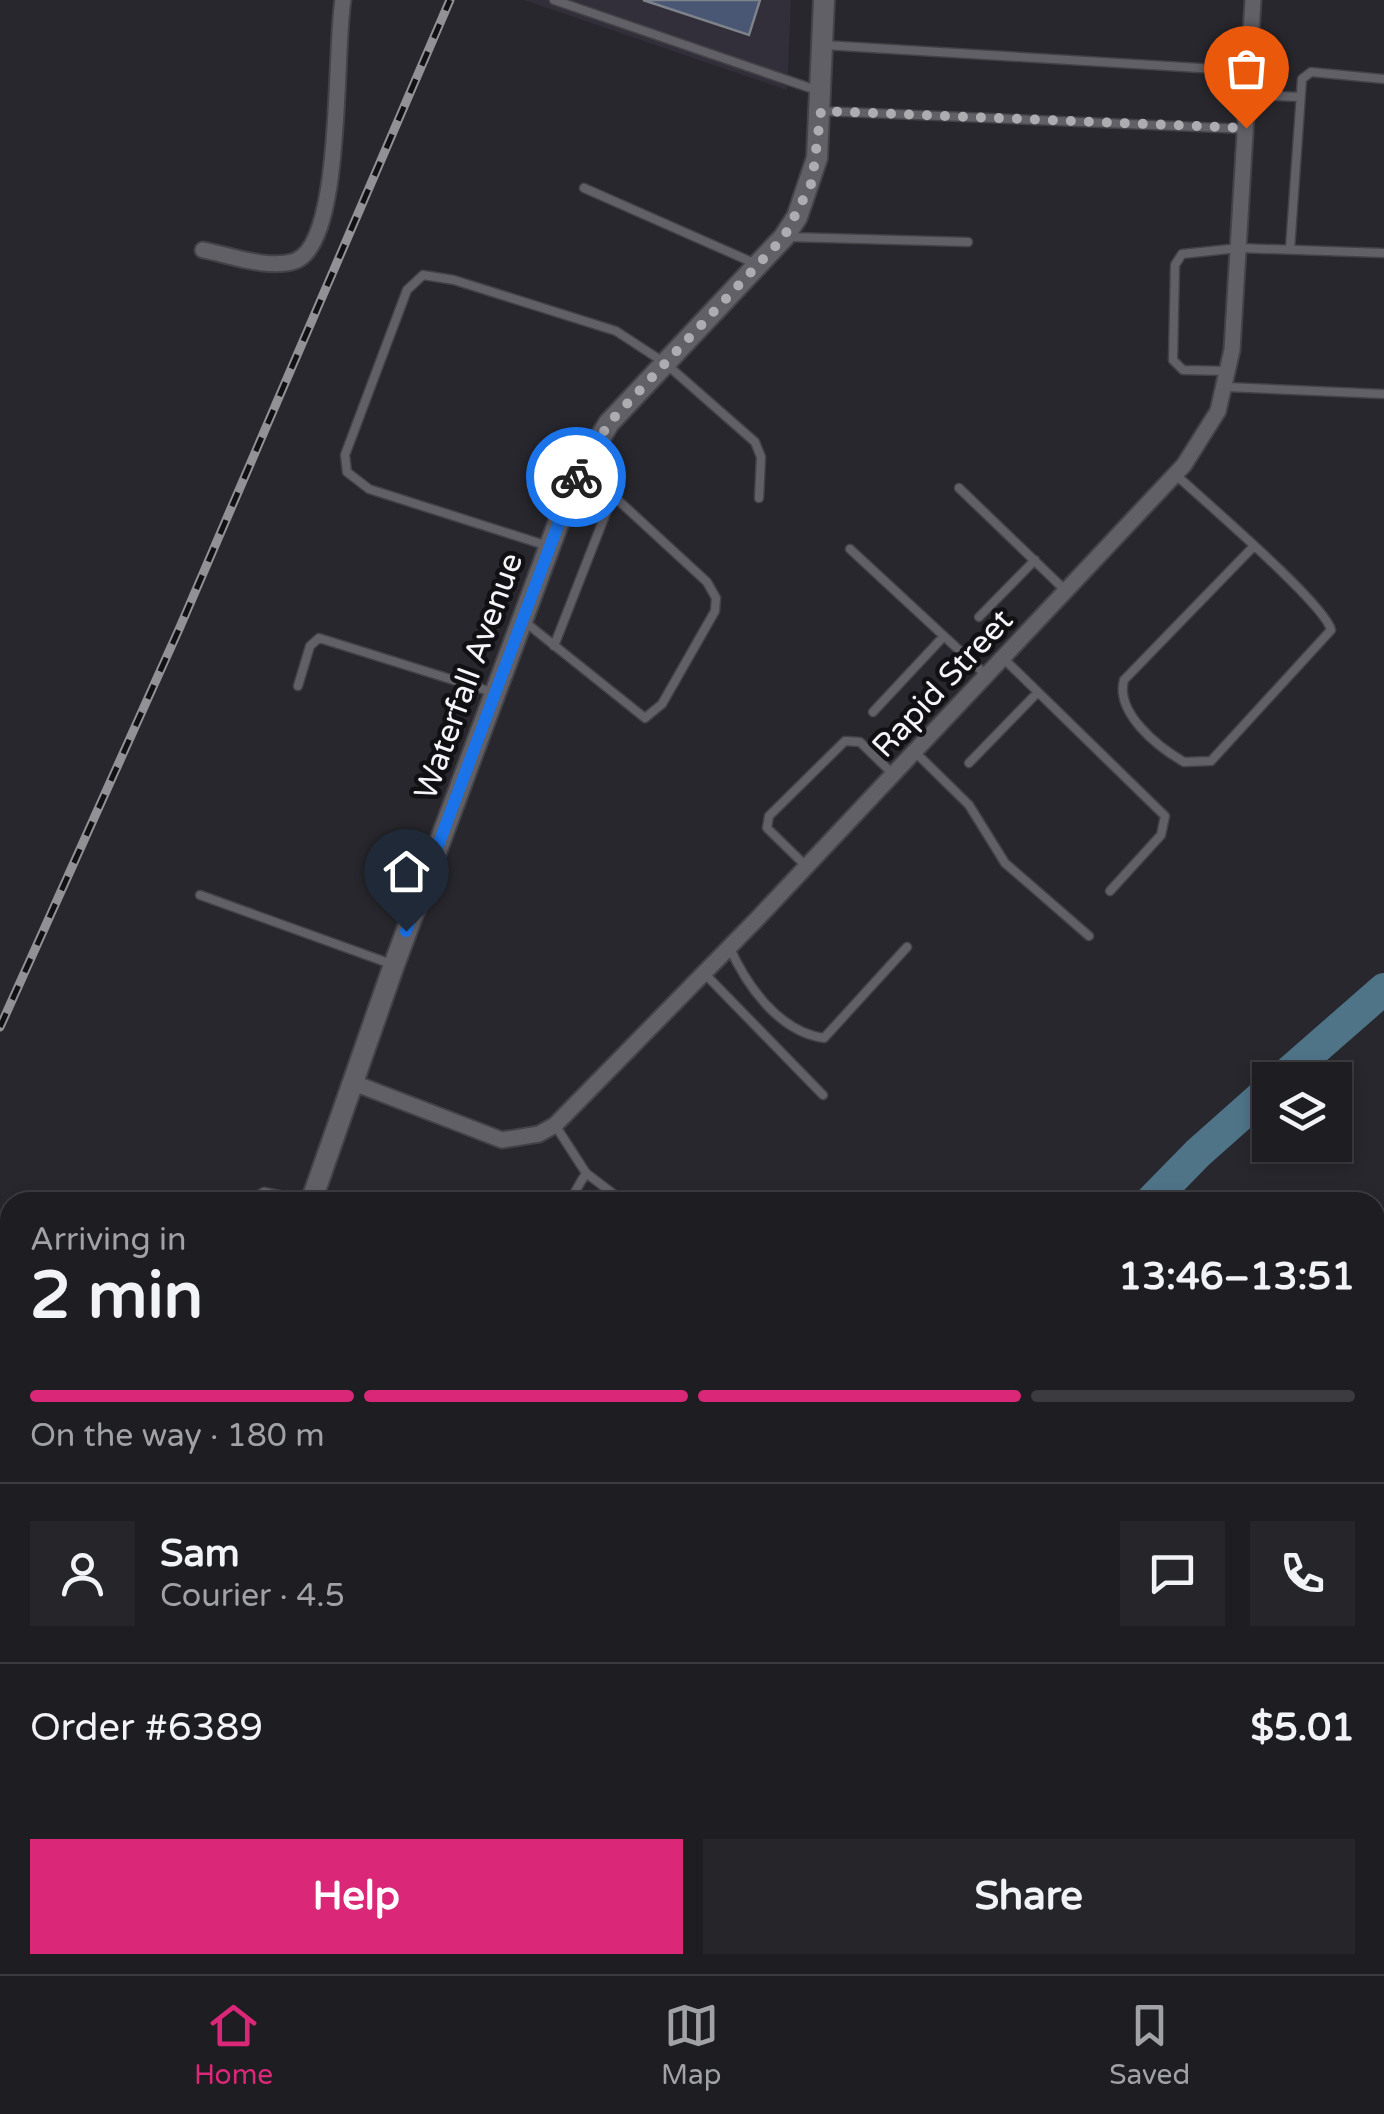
<!DOCTYPE html>
<html lang="en">
<head>
<meta charset="utf-8">
<style>
  body { margin:0; font-family:"Varela Round",sans-serif; background:#26262a; color:#f1f3f6; height:100vh; display:flex; flex-direction:column; font-size:38px; white-space:nowrap }
  * { box-sizing:border-box; margin:0 }
  p { font-size:32px; color:#a1a2a5 }
  .icon { flex:none; width:55px; height:55px; fill:none; stroke:currentColor; stroke-width:2; stroke-linecap:round; stroke-linejoin:round }
  .map { position:relative; flex:1; overflow:hidden }
  .details { position:absolute; left:0px; top:1192px; width:1385px; height:782px; display:flex; flex-direction:column; background:#1e1d22; border-radius:30px 30px 0 0; box-shadow:0 5px 15px #0003,0 0 0 2px #3c3b40 }
  .details>* { flex:none }
  .tools { position:absolute; left:1252px; top:1062px; display:grid; gap:20px }
  .tools a { display:grid; place-items:center; width:100px; height:100px; border-radius:0px; background:#1e1d22; box-shadow:0 5px 15px #0003,0 0 0 2px #3c3b40; font-size:50px }
  .pin { position:absolute; display:grid; place-items:center; width:85px; height:85px; color:#fff; margin:-102px -42px; border-radius:50% 50% 50% 0; rotate:-45deg; box-shadow:0 0 10px #0007 }
  .pin .icon { rotate:45deg }
  .courier { position:absolute; display:grid; place-items:center; width:100px; height:100px; margin:-50px; border:8px solid #1a73e8; border-radius:50%; background:#fff; color:#222; box-shadow:0 2px 12px #0007 }
  .headline em { font-style:normal; font-weight:800 }
  .headline div { display:flex; flex-direction:column-reverse }
  .headline { display:flex; align-items:center; justify-content:space-between; height:170px; padding:0 30px }
  h1 { font-size:65px; font-weight:800; line-height:75px }
  .bar { display:grid; grid-template-columns:repeat(4,1fr); gap:15px 10px; align-content:center; height:120px; padding:0 30px }
  .bar i { height:12px; border-radius:8px; background:#3c3b40 }
  .bar .on { background:#db2777 }
  .bar p { grid-column:span 4 }
  .line { display:flex; align-items:center; gap:25px; padding:0 30px; border-top:2px solid #3c3b40 }
  .line div { flex:1 }
  .round { display:grid; place-items:center; flex:none; width:105px; height:105px; border-radius:0px; background:#26262a }
  .cta { display:flex; gap:20px; margin-top:auto; padding:20px 30px }
  .cta a { flex:1; height:115px; border-radius:0px; background:#db2777; color:#fff; font-size:40px; font-weight:800; line-height:115px; text-align:center }
  .cta a+a { background:#26262a; color:#f1f3f6 }
  .menu { display:flex; justify-content:space-around; align-items:center; height:140px; border-top:2px solid #3c3b40; background:#1e1d22; font-size:28px; color:#a1a2a5 }
  .menu a { display:grid; justify-items:center; gap:5px }
  .menu .on { color:#db2777 }
  .map>svg:first-child { display:block }
  .built { fill:#322e3a }
  .lines { fill:none; stroke-linecap:round; stroke-linejoin:round }
  .canal { stroke:#4f7488; stroke-width:20 }
  .river { stroke:#4f7488; stroke-width:32 }
  .building { fill:#495775; stroke:#7e8289; stroke-width:2.5 }
  .lane-casing { stroke:#434247; stroke-width:11 }
  .street-casing { stroke:#434247; stroke-width:19 }
  .secondary-casing { stroke:#434247; stroke-width:24 }
  .lane { stroke:#626067; stroke-width:8 }
  .street { stroke:#626067; stroke-width:15 }
  .secondary { stroke:#626067; stroke-width:20 }
  .rail-casing { stroke:#929196; stroke-width:9 }
  .rail { stroke:#111013; stroke-width:5; stroke-dasharray:15; stroke-linecap:butt }
  .done { stroke:#adacb1; stroke-width:10; stroke-dasharray:0 18 }
  .route { stroke:#1a73e8; stroke-width:12 }
  .labels { text-anchor:middle; stroke-width:9; stroke-linejoin:round; paint-order:stroke }
  .street-label { font-size:32px; fill:#f5f4f8; stroke:#111013 }
</style>
</head>
<body>
<div class="map">
<svg width="1384" height="1974" viewBox="0 0 1384 1974">
  <rect width="100%" height="100%" fill="#28272d"/>
  <path class="built" d="M524,0H791L787,90Z"/>
  <g class="lines">
    <path class="canal" d="M1375,1912L1384,1890
      M1349,1974L1353,1965"/>
    <path class="river" d="M1280,1080L1384,989
      M1150,1202L1198,1153L1270,1089
      M579,1965V1974"/>
  </g>
  <path class="building" d="M643,0H760L749,35Z"/>
  <g class="lines">
    <defs>
      <path id="lane" d="M554,0L819,91
        M824,45L1249,71
        M1249,95L1300,97
        M821,111L1245,129
        M584,188L754,263
        M789,237L968,242
        M1290,249L1302,79L1311,72L1384,79
        M1229,371L1183,370L1173,360L1175,265L1182,254L1239,248L1384,253
        M1226,387L1384,394
        M1175,474C1202,499 1326,605 1331,630L1211,761L1184,762C1158,747 1115,713 1124,680L1253,547
        M959,488L1066,591
        M548,546L369,489L347,472L345,455L407,290L423,275L454,280L616,331L665,363L755,442L761,457L759,498
        M850,549L986,675
        M979,617L1035,560
        M525,622L645,718L662,704L715,611L716,598L707,582L582,467
        M554,646L613,495
        M1003,658L1165,816L1161,835L1110,891
        M298,686L310,646L319,638L495,693
        M873,712L944,636
        M914,751L969,805L1005,863L1089,936
        M969,763L1038,692
        M806,866L767,828L769,816L845,741L860,742L893,774
        M200,895L394,965
        M729,946C746,985 779,1032 824,1038L907,947
        M705,974L823,1095
        M555,1125L586,1173L624,1202
        M247,1202L264,1192L308,1201
        M569,1202L586,1173
        M0,1454L10,1447
        M0,1457L10,1464
        M0,1499L10,1502
        M0,1536L10,1540
        M0,1573L10,1576
        M1,1639L10,1612
        M255,1965H256"/>
      <path id="street" d="M203,250C230,255 268,270 295,261C344,243 334,51 343,0
        M354,1083L502,1140L539,1134L555,1125L757,919L1184,465L1218,411L1232,350L1253,0
        M1375,1458L1384,1467
        M1375,1660L1384,1655
        M1189,1974V1965"/>
      <path id="secondary" d="M311,1202L394,965L574,481L609,423L784,237L797,217L817,158L824,0
        M37,1974L40,1965"/>
    </defs>
    <use href="#lane" class="lane-casing"/>
    <use href="#street" class="street-casing"/>
    <use href="#secondary" class="secondary-casing"/>
    <use href="#lane" class="lane"/>
    <use href="#street" class="street"/>
    <use href="#secondary" class="secondary"/>
    <defs>
      <path id="rail" d="M0,1027L180,627L450,0"/>
    </defs>
    <use href="#rail" class="rail-casing"/>
    <use href="#rail" class="rail"/>
  </g>
  <g class="lines">
    <path class="done" d="M576,477L609,423L784,237L812,182L821,111L1246,128"/>
    <path class="route" d="M406,931L576,477"/>
  </g>
  <g class="labels">
    <g class="street-label">
      <text transform="translate(468 676) rotate(-70)" y="11">Waterfall Avenue</text>
      <text transform="translate(942 683) rotate(-47)" y="11">Rapid Street</text>
    </g>
  </g>
</svg>
<div class="tools">
<a><svg class="icon" aria-label="layers" viewBox="0 0 24 24"><path d="M12 4l9 5-9 5-9-5zM3 14l9 5 9-5"/></svg></a>
</div>
<div class="pin" style="left:1246px;top:128px;background:#ea580c"><svg class="icon" aria-label="bag" viewBox="0 0 24 24"><path d="M5 8h14l-1 12H6zM9 8a3 3 0 0 1 6 0"/></svg></div>
<div class="pin" style="left:406px;top:931px;background:#1f2937"><svg class="icon" aria-label="home" viewBox="0 0 24 24"><path d="M3 11l9-7 9 7M6 9v11h12V9"/></svg></div>
<div class="courier" style="left:576px;top:477px"><svg class="icon" aria-label="bike" viewBox="0 0 24 24"><circle cx="6" cy="16" r="4"/><circle cx="18" cy="16" r="4"/><path d="M6 16l4-8h5l3 8M10 8l3 8H6M13 5h3"/></svg></div>
<section class="details">
<div class="headline"><div><h1>2 min</h1><p>Arriving in</p></div><em>13:46–13:51</em></div>
<div class="bar"><i class="on"></i><i class="on"></i><i class="on"></i><i></i><p>On the way · 180 m</p></div>
<div class="line" style="height:180px"><a class="round"><svg class="icon" aria-label="person" viewBox="0 0 24 24"><circle cx="12" cy="8" r="4"/><path d="M4 21q1-7 8-7t8 7"/></svg></a><div><b>Sam</b><p>Courier · 4.5</p></div><a class="round"><svg class="icon" aria-label="chat" viewBox="0 0 24 24"><path d="M4 5h16v11H9l-5 4z"/></svg></a><a class="round"><svg class="icon" aria-label="phone" viewBox="0 0 24 24"><path d="M5 4h4l2 5-3 2q2 4 5 5l2-3 5 2v4C11 20 4 13 5 4z"/></svg></a></div>
<div class="line" style="height:130px"><div>Order #6389</div><b>$5.01</b></div>
<div class="cta"><a>Help</a><a>Share</a></div>
</section>
</div>
<nav class="menu">
<a class="on"><svg class="icon" aria-label="home" viewBox="0 0 24 24"><path d="M3 11l9-7 9 7M6 9v11h12V9"/></svg>Home</a>
<a><svg class="icon" aria-label="map" viewBox="0 0 24 24"><path d="M3 6l6-2 6 2 6-2v14l-6 2-6-2-6 2zM9 4v14M15 6v14"/></svg>Map</a>
<a><svg class="icon" aria-label="saved" viewBox="0 0 24 24"><path d="M7 4h10v16l-5-4-5 4z"/></svg>Saved</a>
</nav>
</body>
</html>
